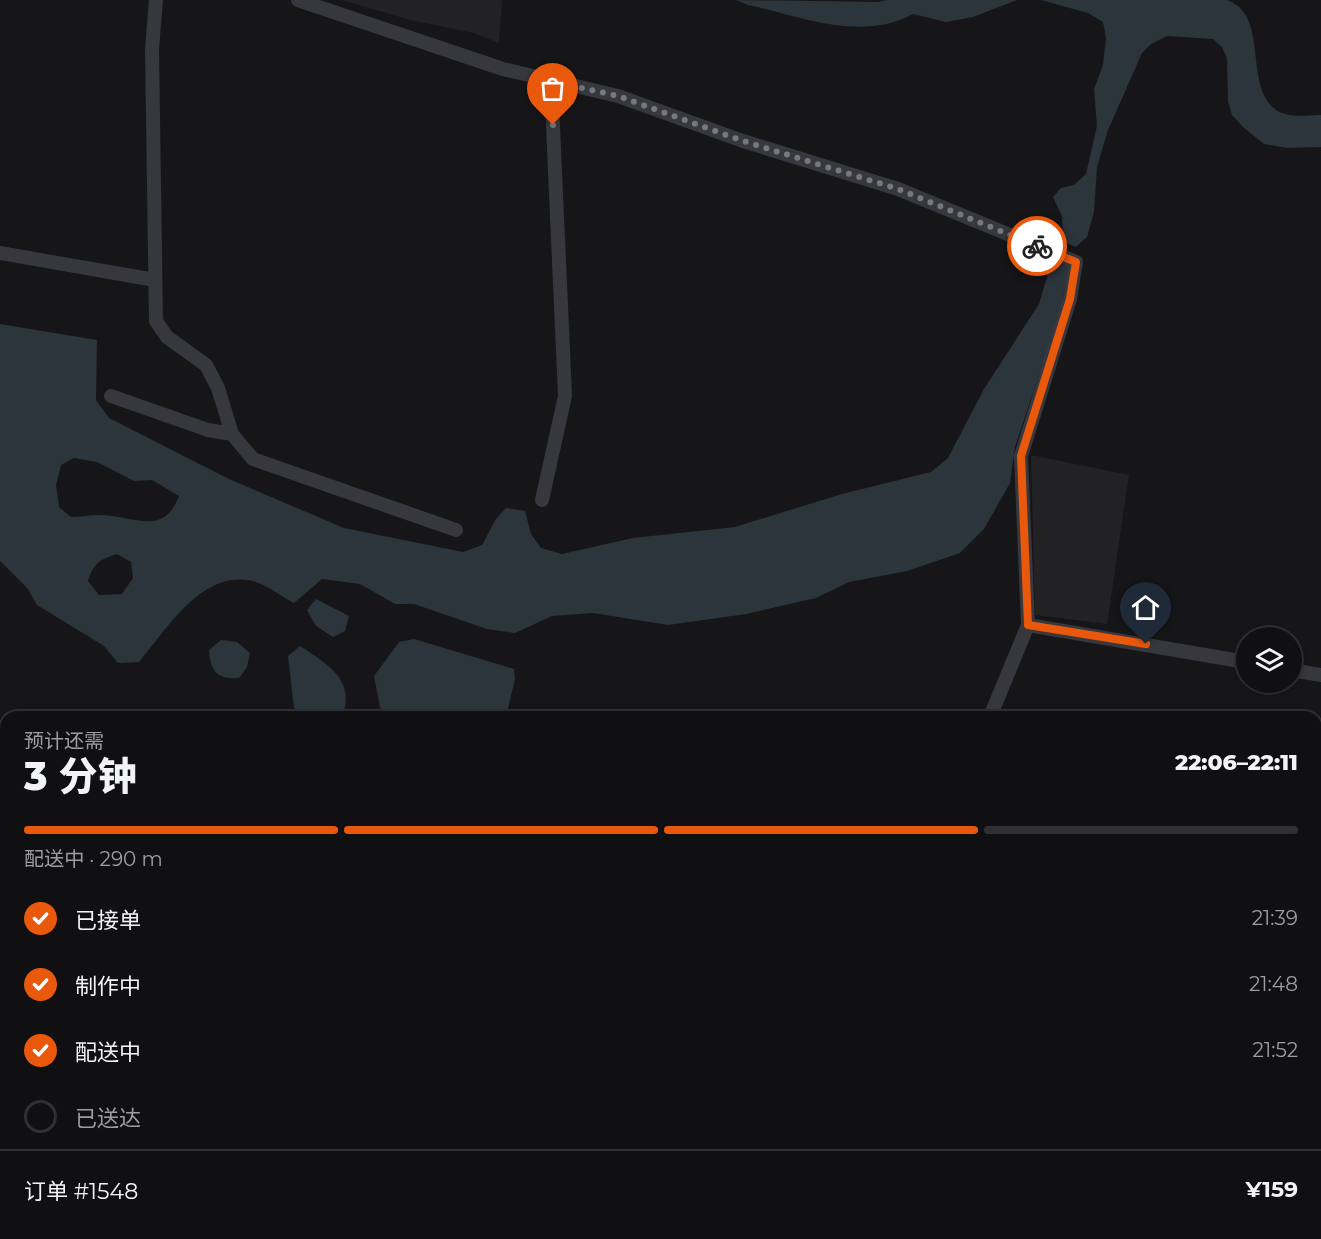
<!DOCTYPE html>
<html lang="zh">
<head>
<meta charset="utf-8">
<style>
  body { margin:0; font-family:Montserrat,"Noto Sans SC",sans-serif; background:#19191b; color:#f1f3f6; height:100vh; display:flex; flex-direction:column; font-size:22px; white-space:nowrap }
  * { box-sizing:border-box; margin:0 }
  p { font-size:20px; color:#9c9d9f }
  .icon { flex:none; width:33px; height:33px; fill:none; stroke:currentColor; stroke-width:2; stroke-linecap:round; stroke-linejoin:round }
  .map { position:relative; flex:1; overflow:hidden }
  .side { position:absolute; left:0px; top:711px; width:1322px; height:528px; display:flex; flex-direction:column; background:#101012; border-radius:18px 18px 0 0; box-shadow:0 3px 9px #0003,0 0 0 2px #303032 }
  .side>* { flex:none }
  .fabs { position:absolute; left:1236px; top:627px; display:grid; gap:12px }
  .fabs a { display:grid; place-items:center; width:66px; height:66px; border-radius:50%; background:#101012; box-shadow:0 3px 9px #0003,0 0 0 2px #303032; font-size:30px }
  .pin { position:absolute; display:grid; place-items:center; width:51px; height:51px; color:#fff; margin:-62px -26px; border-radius:50% 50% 50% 0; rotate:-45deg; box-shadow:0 0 6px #0007 }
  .pin .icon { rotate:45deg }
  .courier { position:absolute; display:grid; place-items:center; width:60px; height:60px; margin:-30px; border:4px solid #ea580c; border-radius:50%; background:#fff; color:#222; box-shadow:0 2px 8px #0007 }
  .overview em { font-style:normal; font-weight:800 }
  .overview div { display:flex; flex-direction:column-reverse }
  .overview { display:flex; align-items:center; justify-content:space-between; height:102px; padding:0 24px }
  h1 { font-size:39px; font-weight:800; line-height:45px }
  .bar { display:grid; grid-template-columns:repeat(4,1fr); gap:9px 6px; align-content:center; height:72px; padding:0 24px }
  .bar i { height:8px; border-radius:4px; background:#303032 }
  .bar .selected { background:#ea580c }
  .bar p { grid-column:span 4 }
  .line { display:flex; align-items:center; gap:15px; padding:0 24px; border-top:2px solid #303032 }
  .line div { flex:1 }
  ol { padding:0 24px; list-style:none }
  li { display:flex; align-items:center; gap:18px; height:66px }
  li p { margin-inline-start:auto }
  li .icon { padding:6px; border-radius:50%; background:#ea580c; color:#fff; stroke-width:4 }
  li:last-child { color:#9c9d9f }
  li i { width:33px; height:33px; border:3px solid #303032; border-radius:50% }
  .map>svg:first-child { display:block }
  .built { fill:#222225 }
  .water { fill:#2c353c; fill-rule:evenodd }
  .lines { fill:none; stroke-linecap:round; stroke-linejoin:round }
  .river { stroke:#2c353c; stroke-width:22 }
  .minor { stroke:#37383d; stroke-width:14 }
  .done { stroke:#757880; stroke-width:6; stroke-dasharray:0 10.8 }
  .route { stroke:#ea580c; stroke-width:8 }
</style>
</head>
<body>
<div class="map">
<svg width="1321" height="1239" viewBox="0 0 1321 1239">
  <rect width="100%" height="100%" fill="#161618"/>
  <path class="built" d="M342,0H502L499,43L474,33L410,20Z
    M1031,455L1129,475L1107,624L1035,615Z"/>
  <path class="water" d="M736,0L879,2L887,0H1017L973,17L946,22L913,14C861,42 802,17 748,5Z
    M1041,0H1226C1270,13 1243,84 1275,109C1288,119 1306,115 1321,115V147L1287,148L1264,144L1244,128L1232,115L1228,101L1227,58L1222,47L1213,39L1167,36L1151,44L1142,53L1108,130L1097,167L1094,212L1087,237L1076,247L1063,242L1062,216L1053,197L1061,188L1074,185L1086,174L1097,126L1094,89L1103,65L1106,38L1103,22L1088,13Z
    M1056,260L1070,266L1059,315L1015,447L1010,483L984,529L960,553L907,571L849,582L816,598L746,614L668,625L593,613L552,616L515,633L487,629L414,604H395L360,584L322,579L294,603C282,597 267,585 253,581C202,569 167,629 139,662L118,663L104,646L37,605L28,589L0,561V324L97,340L96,400L109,418L229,479L344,528L463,552L482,545L496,519L506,508L525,511L531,534L541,548L562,554L633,538L735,527L842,494L931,472L948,458L984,389L1039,304L1049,270ZM74,458L97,462L134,481L152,480L179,496C163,538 133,515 99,515C90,515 81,517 71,517L59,507L56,485L61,465ZM117,554L131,562L133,578L122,594L99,595L88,581C93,564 100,559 117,554Z
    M316,599L349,616L345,631L333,637L316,626L307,610Z
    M414,639L514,669L515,679L506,717H382L374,676L399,642Z
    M221,640L237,642L250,653L247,667L239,678C217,680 210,670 209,650Z
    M300,646C326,663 357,680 342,717H309L294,708L288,656Z
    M6,1115V1197H0V1116Z
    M316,1233H363L357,1239H318Z
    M415,1233H464L461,1239H414Z
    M732,1233H933L934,1239H740Z"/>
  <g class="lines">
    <path class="river" d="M462,1239L463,1233"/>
    <path class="minor" d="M156,0L152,49L156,321L167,337L206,365L218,388L232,434L253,459L456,530
      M298,0L503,69L618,96L743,141L898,189L1076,262L1070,299L1021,456L1028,625L990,717
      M0,253L155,280
      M111,396L208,430L232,434
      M542,500L565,396L551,81
      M1028,625L1246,662
      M1292,670L1321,675
      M1316,916H1321
      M1316,1036L1321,1037
      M1316,1101L1321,1102
      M948,1239L949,1233"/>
  </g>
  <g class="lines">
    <path class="done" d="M553,125L551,81L618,96L743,141L898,189L1037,246"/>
    <path class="route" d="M1037,246L1076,262L1070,299L1021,456L1028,625L1146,644"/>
  </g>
</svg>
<div class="fabs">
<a><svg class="icon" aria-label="layers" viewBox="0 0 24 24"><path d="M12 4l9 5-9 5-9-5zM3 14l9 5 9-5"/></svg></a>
</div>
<div class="pin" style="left:553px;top:125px;background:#ea580c"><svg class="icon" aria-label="bag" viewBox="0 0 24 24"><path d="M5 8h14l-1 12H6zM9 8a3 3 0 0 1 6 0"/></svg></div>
<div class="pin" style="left:1146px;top:644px;background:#1f2937"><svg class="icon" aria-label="home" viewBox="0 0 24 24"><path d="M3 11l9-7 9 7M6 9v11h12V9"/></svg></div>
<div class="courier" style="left:1037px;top:246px"><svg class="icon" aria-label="bike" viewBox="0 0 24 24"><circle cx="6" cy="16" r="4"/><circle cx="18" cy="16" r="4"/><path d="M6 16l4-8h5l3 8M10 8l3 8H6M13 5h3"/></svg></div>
<section class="side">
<div class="overview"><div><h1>3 分钟</h1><p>预计还需</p></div><em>22:06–22:11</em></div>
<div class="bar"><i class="selected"></i><i class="selected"></i><i class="selected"></i><i></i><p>配送中 · 290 m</p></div>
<ol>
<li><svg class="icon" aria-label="check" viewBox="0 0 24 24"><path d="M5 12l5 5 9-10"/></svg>已接单<p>21:39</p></li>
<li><svg class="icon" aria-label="check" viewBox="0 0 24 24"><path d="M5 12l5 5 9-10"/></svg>制作中<p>21:48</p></li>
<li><svg class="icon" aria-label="check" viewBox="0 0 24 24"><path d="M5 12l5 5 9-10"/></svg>配送中<p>21:52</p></li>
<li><i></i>已送达</li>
</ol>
<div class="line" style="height:78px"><div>订单 #1548</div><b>¥159</b></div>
</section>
</div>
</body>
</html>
